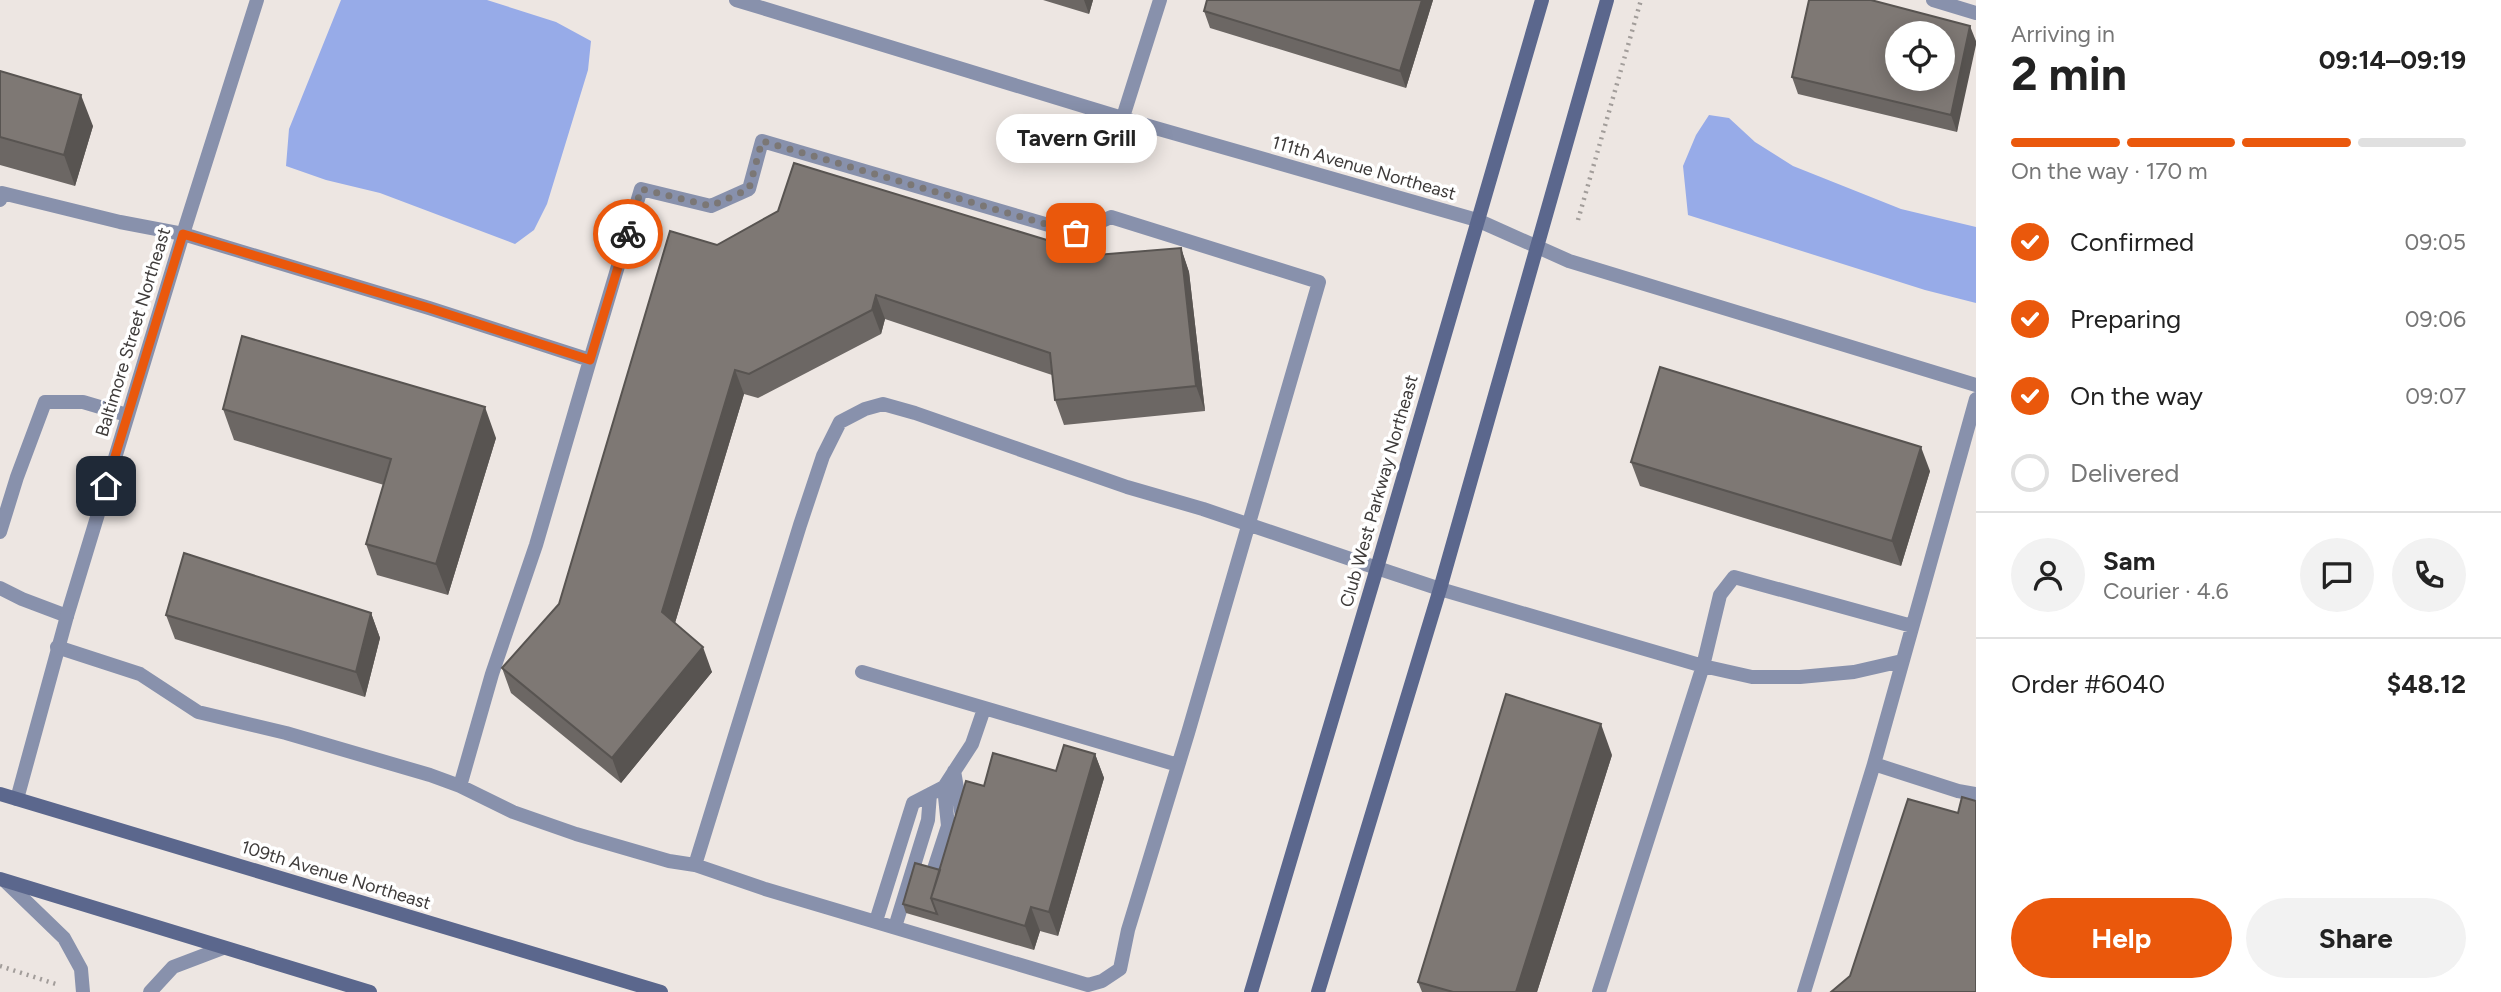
<!DOCTYPE html>
<html lang="en">
<head>
<meta charset="utf-8">
<style>
  body { margin:0; font-family:Figtree,sans-serif; background:#f2f2f2; color:#222; height:100vh; display:flex; flex-direction:column; font-size:26px; white-space:nowrap }
  * { box-sizing:border-box; margin:0 }
  p { font-size:23px; color:#767676 }
  .icon { flex:none; width:38px; height:38px; fill:none; stroke:currentColor; stroke-width:2; stroke-linecap:round; stroke-linejoin:round }
  .map { position:relative; flex:1; overflow:hidden }
  .side { display:flex; flex-direction:column; background:#fff; width:525px }
  .side>* { flex:none }
  .controls { position:absolute; left:1885px; top:21px; display:grid; gap:14px }
  .controls a { display:grid; place-items:center; width:70px; height:70px; border-radius:50%; background:#fff; box-shadow:0 4px 18px #0003; font-size:35px }
  .pin { position:absolute; display:grid; place-items:center; width:60px; height:60px; color:#fff; margin:-30px; border-radius:14px; box-shadow:0 4px 10px #0006 }
  .courier { position:absolute; display:grid; place-items:center; width:70px; height:70px; margin:-35px; border:5px solid #ea580c; border-radius:50%; background:#fff; color:#222; box-shadow:0 2px 9px #0007 }
  .bubble { position:absolute; height:49px; border-radius:24px; background:#fff; box-shadow:0 4px 18px #0003; font-size:23px; font-weight:700; line-height:49px; text-align:center }
  .headline em { font-style:normal; font-weight:700 }
  .headline div { display:flex; flex-direction:column-reverse }
  .headline { display:flex; align-items:center; justify-content:space-between; height:119px; padding:0 35px }
  h1 { font-size:46px; font-weight:700; line-height:52px }
  .bar { display:grid; grid-template-columns:repeat(4,1fr); gap:10px 7px; align-content:center; height:84px; padding:0 35px }
  .bar i { height:9px; border-radius:5px; background:#e0e0e0 }
  .bar .selected { background:#ea580c }
  .bar p { grid-column:span 4 }
  .line { display:flex; align-items:center; gap:18px; padding:0 35px; border-top:2px solid #e0e0e0 }
  .line div { flex:1 }
  .round { display:grid; place-items:center; flex:none; width:74px; height:74px; border-radius:37px; background:#f2f2f2 }
  ol { padding:0 35px; list-style:none }
  li { display:flex; align-items:center; gap:21px; height:77px }
  li p { margin-inline-start:auto }
  li .icon { padding:7px; border-radius:50%; background:#ea580c; color:#fff; stroke-width:4 }
  li:last-child { color:#767676 }
  li i { width:38px; height:38px; border:4px solid #e0e0e0; border-radius:50% }
  .action { display:flex; gap:14px; margin-top:auto; padding:14px 35px }
  .action a { flex:1; height:80px; border-radius:42px; background:#ea580c; color:#fff; font-size:28px; font-weight:700; line-height:80px; text-align:center }
  .action a+a { background:#f2f2f2; color:#222 }
  main { display:flex; flex:1; min-height:0 }
  .map>svg:first-child { display:block }
  .water { fill:#97abe8 }
  .lines { fill:none; stroke-linecap:round; stroke-linejoin:round }
  .path { stroke:#a29d9a; stroke-width:4.5; stroke-dasharray:2 5; stroke-linecap:butt }
  .lane { stroke:#8891ac; stroke-width:14 }
  .street { stroke:#8891ac; stroke-width:14 }
  .secondary { stroke:#5b678d; stroke-width:14 }
  .wall { fill:#6c6764 }
  .shaded-wall { fill:#585451 }
  .building { fill:#7e7874; stroke:#585451; stroke-width:2; fill-rule:evenodd }
  .done { stroke:#7b7775; stroke-width:7; stroke-dasharray:0 12.6 }
  .route { stroke:#ea580c; stroke-width:9 }
  .labels { text-anchor:middle; stroke-width:7; stroke-linejoin:round; paint-order:stroke }
  .street-label { font-size:18px; fill:#3e3b3a; stroke:#fff }
</style>
</head>
<body>
<main>
<div class="map">
<svg width="1976" height="992" viewBox="0 0 1976 992">
  <rect width="100%" height="100%" fill="#ede6e2"/>
  <path class="water" d="M341,0H487L556,22L591,41L588,70L547,204L534,230L515,244L380,193L326,180L286,166L289,129Z
    M1709,115L1729,118L1755,142L1793,166L1901,209L1976,227V303L1925,290L1688,215L1683,166L1696,135Z"/>
  <g class="lines">
    <path class="path" d="M1578,220L1641,0
      M0,966L59,985"/>
    <path class="lane" d="M0,200L2,193L120,222L183,234L429,308L590,360L536,545L492,674L460,786L430,775L286,733L198,712L140,674L57,647
      M1976,399L1874,764L1958,791L1976,794
      M0,532L17,477L45,402H83L127,415
      M0,588L22,599L67,616
      M1440,589L1703,666L1752,677H1800L1854,672L1902,661
      M862,672L1178,765
      M954,771L963,822
      M460,786L513,812L576,834L669,861L695,865L765,889L1088,985L1102,981L1120,969L1128,930L1188,733L1319,282L1111,217L1076,233L762,141L749,189L711,206L641,189L590,360
      M695,865L800,525L823,456L840,422L865,409L883,404L915,413L1127,487L1203,509L1377,568
      M932,875L948,826L944,787
      M5,881L64,938L81,969L83,992
      M876,921L913,803L944,787L972,744L984,709
      M895,927L928,820L930,794
      M150,992L173,967L223,948
      M1599,992L1703,666L1720,595L1734,577L1912,626
      M1804,992L1874,764"/>
    <path class="street" d="M736,0L1152,127L1477,220L1569,261L1976,385
      M1933,0L1976,13
      M1123,117L1160,0
      M1377,568L1440,589
      M17,799L67,616L183,234L257,0"/>
    <path class="secondary" d="M0,794L661,992
      M0,879L370,992
      M1251,992L1377,568L1542,0
      M1318,992L1440,589L1607,0"/>
  </g>
  <path class="wall" d="M1043,0H1093L1089,14Z
    M1433,0L1406,88L1210,28L1204,11Z
    M1970,26L1957,132L1798,94L1792,77Z
    M0,71L93,126L75,186L0,165Z
    M717,245L1096,255L1181,248L1189,272L1205,411L1064,425L1055,400L1052,375L885,319L881,334L758,398L744,394L675,623L712,672L621,783L511,693L502,668L559,604Z
    M223,409L496,438L448,595L377,575L366,544L384,485L234,440Z
    M1631,462L1930,471L1901,566L1640,486Z
    M371,613L380,638L365,697L175,639L166,615Z
    M1095,754L1104,778L1058,936L1040,931L1034,950L906,913L903,904L940,870L984,786L1056,771Z
    M1612,755L1537,992H1422L1418,982Z"/>
  <path class="shaded-wall" d="M1084,0H1093L1089,14Z
    M1422,0H1433L1406,88L1400,71Z
    M1970,26L1976,41V45L1957,132L1951,115Z
    M81,95L93,126L75,186L64,155Z
    M1181,248L1189,272L1205,411L1196,386Z
    M876,295L885,319L881,334L872,310Z
    M735,370L744,394L671,636L662,612Z
    M485,407L496,438L448,595L436,564Z
    M1921,447L1930,471L1901,566L1892,541Z
    M371,613L380,638L365,697L356,672Z
    M703,647L712,672L621,783L612,758Z
    M1601,724L1612,755L1537,992H1516Z
    M1095,754L1104,778L1058,936L1049,912Z
    M1031,907L1040,931L1034,950L1025,926Z"/>
  <path class="building" d="M1207,0H1422L1400,71L1204,11Z
    M1809,0H1871L1970,26L1951,115L1792,77ZM1897,33H1942V79H1897Z
    M0,71L81,95L64,155L0,137Z
    M794,163L1096,255L1181,248L1196,386L1055,400L1050,353L876,295L872,310L749,374L735,370L662,612L703,647L612,758L502,668L559,604L670,231L717,245L778,211Z
    M242,336L485,407L436,564L366,544L391,459L223,409Z
    M1660,367L1921,447L1892,541L1631,462Z
    M184,553L371,613L356,672L166,615Z
    M1506,694L1601,724L1516,992H1453L1418,982Z
    M1064,745L1095,754L1049,912L1031,907L1025,926L931,898L966,781L984,786L993,753L1056,771Z
    M1962,797L1976,801V992H1831L1850,976L1908,799L1958,813Z
    M915,863L940,870L931,898L937,914L903,904Z"/>
  <g class="lines">
    <path class="done" d="M628,234L641,189L711,206L749,189L762,141L1076,233"/>
    <path class="route" d="M106,486L183,234L429,308L590,360L628,234"/>
  </g>
  <g class="labels">
    <g class="street-label">
      <text transform="translate(1364 168) rotate(16)" y="6">111th Avenue Northeast</text>
      <text transform="translate(133 332) rotate(-73)" y="6">Baltimore Street Northeast</text>
      <text transform="translate(1379 491) rotate(-74)" y="6">Club West Parkway Northeast</text>
      <text transform="translate(336 875) rotate(17)" y="6">109th Avenue Northeast</text>
    </g>
  </g>
</svg>
<div class="controls">
<a><svg class="icon" aria-label="locate" viewBox="0 0 24 24"><circle cx="12" cy="12" r="6"/><path d="M12 2v4M12 18v4M2 12h4M18 12h4"/></svg></a>
</div>
<div class="pin" style="left:1076px;top:233px;background:#ea580c"><svg class="icon" aria-label="bag" viewBox="0 0 24 24"><path d="M5 8h14l-1 12H6zM9 8a3 3 0 0 1 6 0"/></svg></div>
<div class="pin" style="left:106px;top:486px;background:#1f2937"><svg class="icon" aria-label="home" viewBox="0 0 24 24"><path d="M3 11l9-7 9 7M6 9v11h12V9"/></svg></div>
<div class="courier" style="left:628px;top:234px"><svg class="icon" aria-label="bike" viewBox="0 0 24 24"><circle cx="6" cy="16" r="4"/><circle cx="18" cy="16" r="4"/><path d="M6 16l4-8h5l3 8M10 8l3 8H6M13 5h3"/></svg></div>
<div class="bubble" style="left:996px;top:114px;width:161px">Tavern Grill</div>
</div>
<section class="side">
<div class="headline"><div><h1>2 min</h1><p>Arriving in</p></div><em>09:14–09:19</em></div>
<div class="bar"><i class="selected"></i><i class="selected"></i><i class="selected"></i><i></i><p>On the way · 170 m</p></div>
<ol>
<li><svg class="icon" aria-label="check" viewBox="0 0 24 24"><path d="M5 12l5 5 9-10"/></svg>Confirmed<p>09:05</p></li>
<li><svg class="icon" aria-label="check" viewBox="0 0 24 24"><path d="M5 12l5 5 9-10"/></svg>Preparing<p>09:06</p></li>
<li><svg class="icon" aria-label="check" viewBox="0 0 24 24"><path d="M5 12l5 5 9-10"/></svg>On the way<p>09:07</p></li>
<li><i></i>Delivered</li>
</ol>
<div class="line" style="height:126px"><a class="round"><svg class="icon" aria-label="person" viewBox="0 0 24 24"><circle cx="12" cy="8" r="4"/><path d="M4 21q1-7 8-7t8 7"/></svg></a><div><b>Sam</b><p>Courier · 4.6</p></div><a class="round"><svg class="icon" aria-label="chat" viewBox="0 0 24 24"><path d="M4 5h16v11H9l-5 4z"/></svg></a><a class="round"><svg class="icon" aria-label="phone" viewBox="0 0 24 24"><path d="M5 4h4l2 5-3 2q2 4 5 5l2-3 5 2v4C11 20 4 13 5 4z"/></svg></a></div>
<div class="line" style="height:91px"><div>Order #6040</div><b>$48.12</b></div>
<div class="action"><a>Help</a><a>Share</a></div>
</section>
</main>
</body>
</html>
